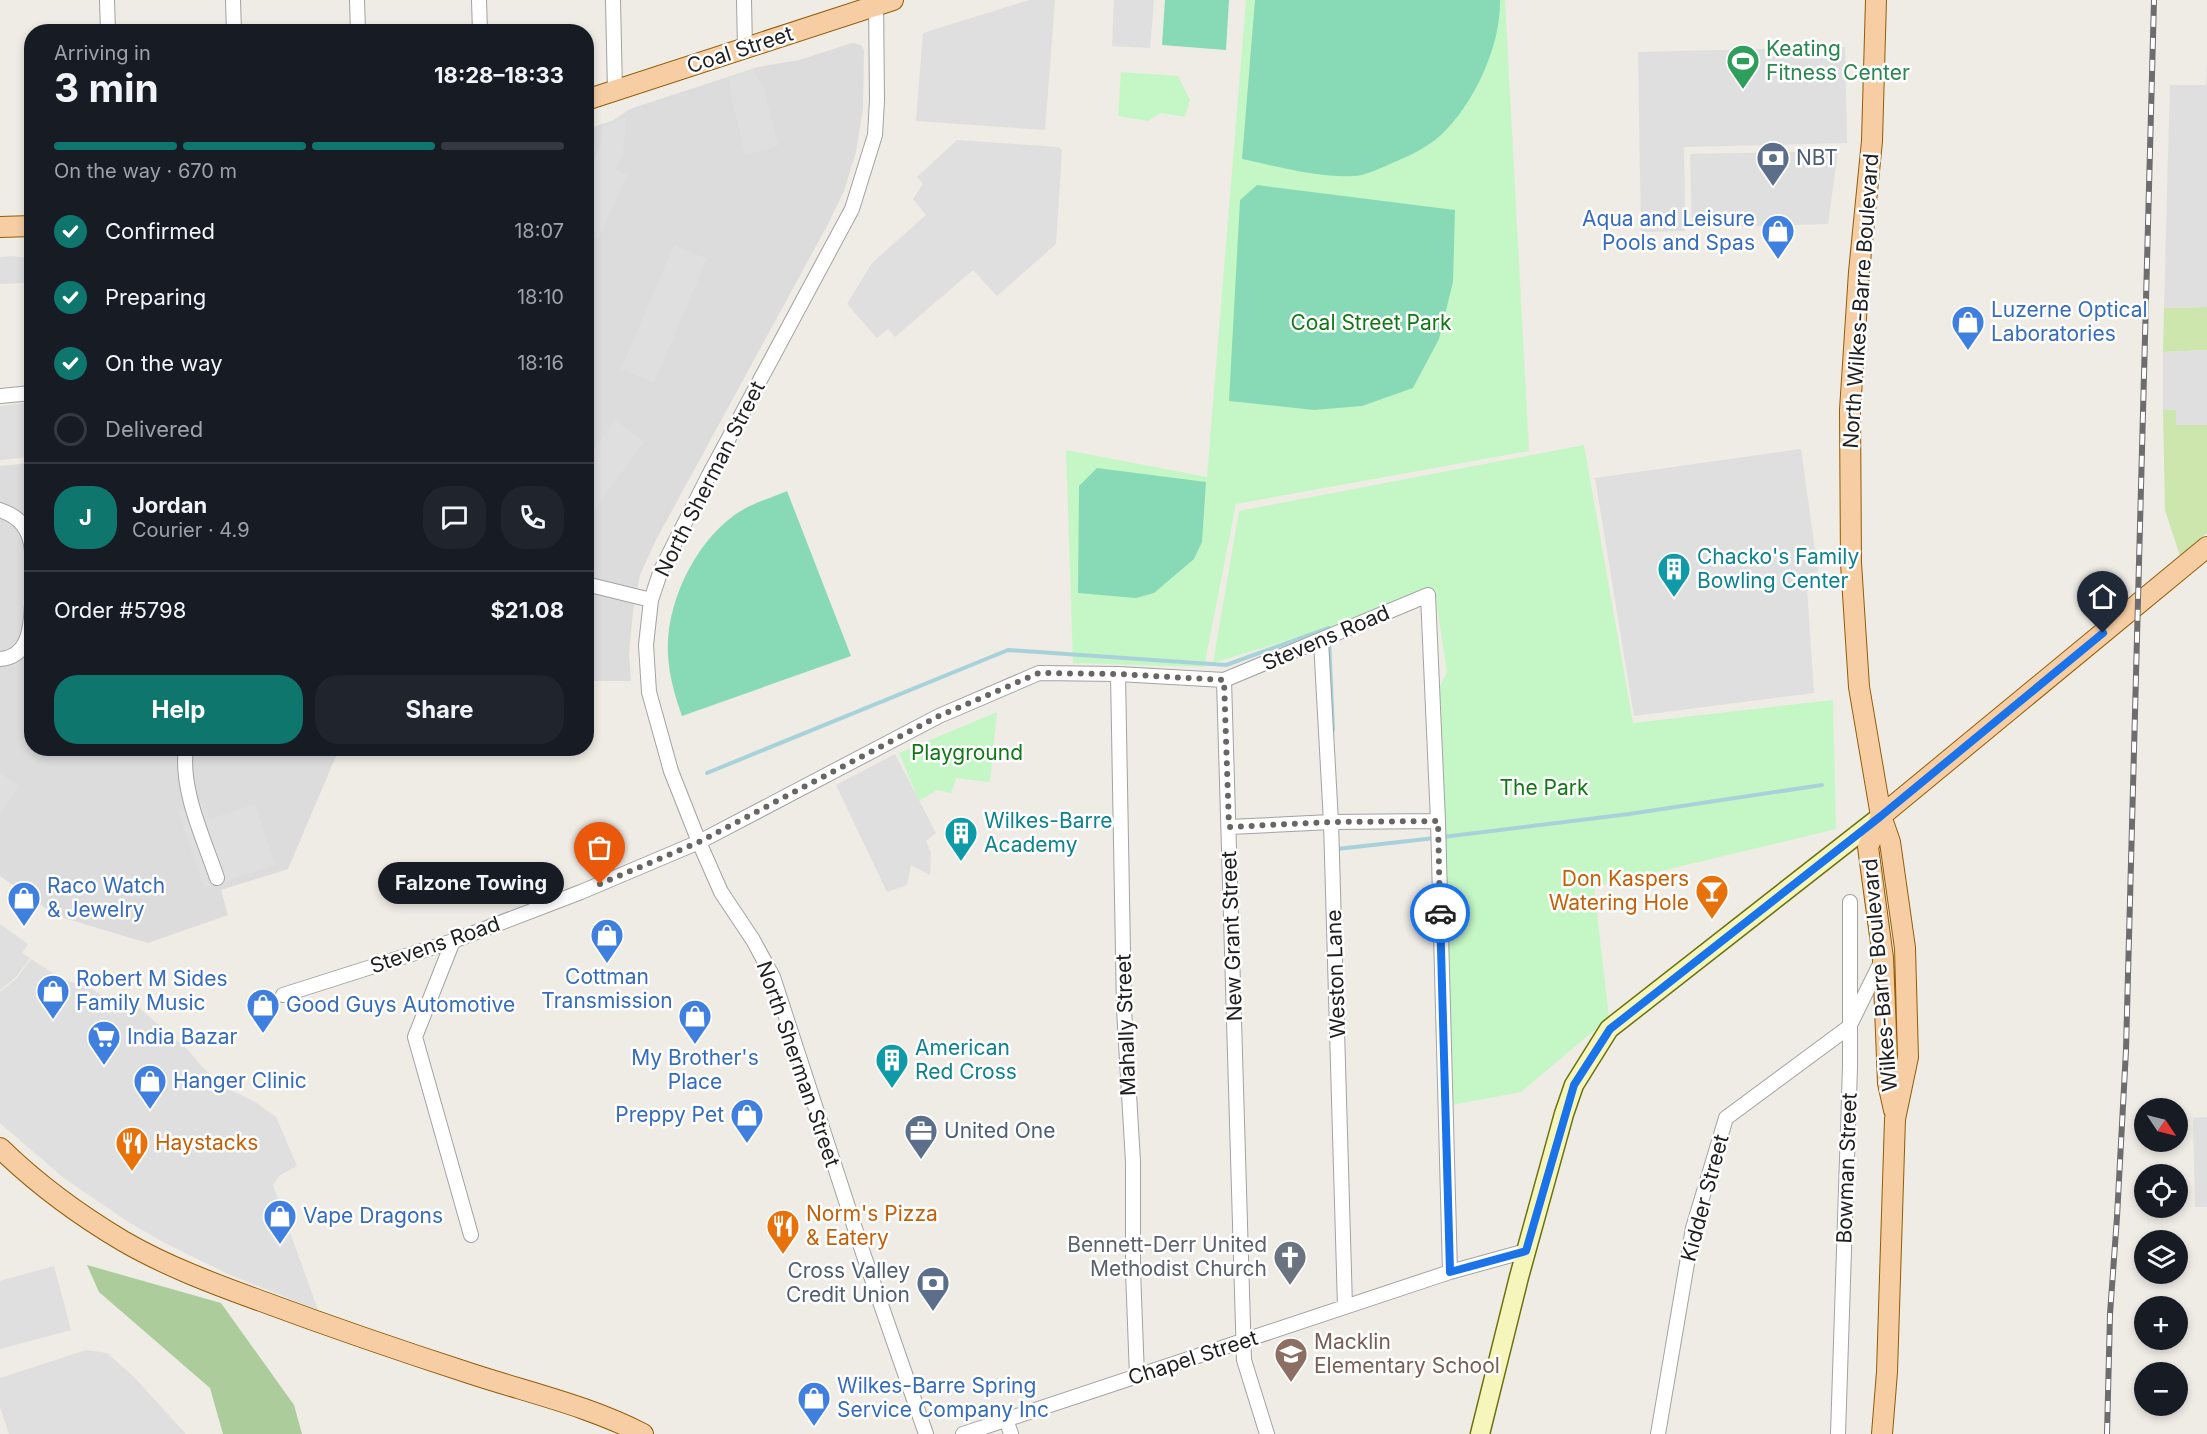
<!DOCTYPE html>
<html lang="en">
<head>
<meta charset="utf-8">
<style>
  body { margin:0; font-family:Inter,sans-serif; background:#20242c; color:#f1f3f6; height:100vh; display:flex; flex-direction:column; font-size:22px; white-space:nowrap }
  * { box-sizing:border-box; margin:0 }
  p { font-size:20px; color:#9ea1a6 }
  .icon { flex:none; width:33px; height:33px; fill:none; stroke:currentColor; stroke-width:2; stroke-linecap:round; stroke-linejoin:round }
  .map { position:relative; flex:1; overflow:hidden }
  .sheet { position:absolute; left:24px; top:24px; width:570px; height:732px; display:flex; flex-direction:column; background:#171b24; border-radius:24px; box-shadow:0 3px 9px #0003 }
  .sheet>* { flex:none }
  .needle { width:39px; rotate:125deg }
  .tools { position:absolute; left:2134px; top:1098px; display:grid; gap:12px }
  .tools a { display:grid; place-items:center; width:54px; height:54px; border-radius:50%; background:#171b24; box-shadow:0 3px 9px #0003; font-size:30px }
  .pin { position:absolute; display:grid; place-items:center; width:51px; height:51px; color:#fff; margin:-62px -26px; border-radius:50% 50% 50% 0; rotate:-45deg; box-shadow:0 0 6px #0007 }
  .pin .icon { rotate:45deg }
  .courier { position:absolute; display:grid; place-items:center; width:60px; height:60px; margin:-30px; border:4px solid #1a73e8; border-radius:50%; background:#fff; color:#222; box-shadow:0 2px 8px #0007 }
  .bubble { position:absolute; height:42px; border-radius:21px; background:#171b24; box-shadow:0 3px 9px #0003; font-size:20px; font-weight:700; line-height:42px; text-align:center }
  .headline em { font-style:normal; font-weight:700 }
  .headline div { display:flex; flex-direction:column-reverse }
  .headline { display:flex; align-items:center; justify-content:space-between; height:102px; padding:0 30px }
  h1 { font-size:39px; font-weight:700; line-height:45px }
  .bar { display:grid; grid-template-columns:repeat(4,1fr); gap:9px 6px; align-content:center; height:72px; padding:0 30px }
  .bar i { height:8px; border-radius:4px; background:#363941 }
  .bar .selected { background:#0f766e }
  .bar p { grid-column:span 4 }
  .line { display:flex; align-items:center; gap:15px; padding:0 30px; border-top:2px solid #363941 }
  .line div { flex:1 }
  .round { display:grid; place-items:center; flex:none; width:63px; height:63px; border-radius:24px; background:#20242c }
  ol { padding:0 30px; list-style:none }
  li { display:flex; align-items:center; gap:18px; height:66px }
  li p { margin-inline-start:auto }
  li .icon { padding:6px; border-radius:50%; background:#0f766e; color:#fff; stroke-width:4 }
  li:last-child { color:#9ea1a6 }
  li i { width:33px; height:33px; border:3px solid #363941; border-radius:50% }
  .button { display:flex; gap:12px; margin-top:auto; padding:12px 30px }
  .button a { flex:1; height:69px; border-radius:24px; background:#0f766e; color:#fff; font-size:24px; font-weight:700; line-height:69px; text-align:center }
  .button a+a { background:#20242c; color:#f1f3f6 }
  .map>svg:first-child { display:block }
  .residential { fill:#dddcdc }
  .grass { fill:#cde6ae }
  .forest { fill:#adcc9c }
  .park { fill:#c5f7c6 }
  .pitch { fill:#88dab6 }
  .parking { fill:#dfdfdf }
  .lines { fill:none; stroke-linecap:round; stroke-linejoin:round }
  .stream { stroke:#a8d2da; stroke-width:4 }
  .street-casing { stroke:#a3a3a3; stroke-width:16 }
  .secondary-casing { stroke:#6b710b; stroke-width:21 }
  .primary-casing { stroke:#915d08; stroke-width:22 }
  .street { stroke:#fff; stroke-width:14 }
  .secondary { stroke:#f6f6bc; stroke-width:18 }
  .primary { stroke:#f7cea3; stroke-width:20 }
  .rail-casing { stroke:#6d6d6d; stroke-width:6 }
  .rail { stroke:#fff; stroke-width:4; stroke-dasharray:11; stroke-linecap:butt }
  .done { stroke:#686664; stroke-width:6; stroke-dasharray:0 10.8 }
  .route { stroke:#1a73e8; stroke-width:8 }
  .labels { text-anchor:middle; stroke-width:5; stroke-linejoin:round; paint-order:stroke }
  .leisure-label { font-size:21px; fill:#27864d; stroke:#fff; text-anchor:start }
  .street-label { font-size:21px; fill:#1f1f1f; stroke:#fff }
  .service-label { font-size:21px; fill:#4e5e75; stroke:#fff; text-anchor:start }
  .shop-label { font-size:21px; fill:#366cbe; stroke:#fff; text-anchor:start }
  .park-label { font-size:21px; fill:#127815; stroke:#fff }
  .culture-label { font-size:21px; fill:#0d838f; stroke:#fff; text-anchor:start }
  .food-label { font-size:21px; fill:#c56008; stroke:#fff; text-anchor:start }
  .worship-label { font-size:21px; fill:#5b616d; stroke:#fff; text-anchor:end }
  .education-label { font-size:21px; fill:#785e54; stroke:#fff; text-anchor:start }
</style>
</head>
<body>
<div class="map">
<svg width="2207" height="1434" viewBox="0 0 2207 1434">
  <rect width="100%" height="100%" fill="#efebe5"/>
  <path class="residential" d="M852,43L861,45L864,50L863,109L856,152L844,191L828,224L656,540L640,575L633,611L629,654L631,681H587L586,129L612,121L630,109L758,67L799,60Z
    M31,463L32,748L339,749L288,869L221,890L228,915L148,943L57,916L0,876V466Z"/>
  <path class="grass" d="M2207,307V350L2163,352L2164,308Z
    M2163,409L2176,410V425H2207V533L2180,556L2165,510Z"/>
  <path class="forest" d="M87,1265L221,1303L294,1405L302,1434H223L210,1388L99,1292Z"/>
  <path class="park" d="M1246,0H1505L1529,451L1236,504L1204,667L1073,663L1066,450L1207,477Z
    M1121,72L1178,76L1190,100L1185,117L1161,113L1148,121L1118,116Z
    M1584,445L1633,723L1833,700L1836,829L1594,887L1609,1018L1521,1092L1447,1106L1432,702L1447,672L1436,600L1411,603L1213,663L1239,511Z
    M997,712L990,782L956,778L951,793L937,790L919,801L899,753Z"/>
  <path class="pitch" d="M1165,0H1229L1226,50L1162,45Z
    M1255,0H1500C1501,46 1474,104 1441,135C1427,148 1407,157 1390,164C1379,169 1366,175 1355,176C1318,178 1279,167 1242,159Z
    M1257,185L1455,210L1453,282L1439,339L1413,388L1362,406L1314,410L1229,401L1240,200Z
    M1097,468L1206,482L1202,542L1194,559L1154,593L1136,598L1078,593L1079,486Z
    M787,491L851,656L682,716C675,696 669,676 668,654C665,602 698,535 744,509C757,502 773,497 787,491Z"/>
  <path class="parking" d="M1029,0H1055L1045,130L916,121L923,33Z
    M1114,0H1154L1150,48L1112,46Z
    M1845,47L1847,143L1684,147L1685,231L1641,232L1638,52Z
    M2207,61V307L2164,308L2170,85H2206Z
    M753,69L764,88L778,146L745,155L731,95L729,77Z
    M626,118L623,153L616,170L627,175L598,239L587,234V175L600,145L603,126Z
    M957,140L1058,147L1062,150L1056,244L997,296L973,270L895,337L888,329L877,338L847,304L872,263L926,215L913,199L923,184L917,177Z
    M1838,151L1828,224L1692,228L1690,154Z
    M674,245L707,259L654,383L621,369Z
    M14,256L31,259V299H25L24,283L0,284V257Z
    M2207,350V425H2176V410L2163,409V352Z
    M31,402V457L0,460V406Z
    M615,420L644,442L587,519V459Z
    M1801,449L1818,572L1806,574L1814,693L1634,716L1595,478Z
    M895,754L936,833L926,841L931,853L930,875L911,865L907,885L887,892L836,785Z
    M0,773L19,786L0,813Z
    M204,803L210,819L255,804L275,865L204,888L178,811Z
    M0,924L28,944L22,953L30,958L16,977L0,990Z
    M31,959L60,978L92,989L114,1003L123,994L189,1051L202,1067L225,1087L255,1102L276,1117L297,1166L280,1175L273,1185L318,1310L230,1275L165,1243L130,1223L65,1179L0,1123V992L17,978Z
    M2207,1117V1207H2195L2193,1118Z
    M54,1266L71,1330L0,1349V1281Z
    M86,1350L107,1353L133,1376L186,1434H9L0,1407V1378Z"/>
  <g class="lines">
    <path class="stream" d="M1329,639L1333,730
      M707,773L1008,650L1226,665L1329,628V631
      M1443,837L1629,814L1822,785
      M1337,849L1435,838"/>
    <defs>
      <path id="street" d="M107,0L108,32
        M233,0L234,32
        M357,0L358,32
        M479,0L480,32
        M613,0L615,91
        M744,0L745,48
        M876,0L877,100L875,135L852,209L709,475L661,570L651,600L646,645L649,692L671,771L699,842L721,892L753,940L773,977L863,1253L926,1434
        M0,396L32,393
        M0,510C20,517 30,529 32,551
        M586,584L651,600
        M1321,641L1331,822L1345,1307
        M0,659C29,657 31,627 32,604
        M1118,674L1124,1009L1133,1162V1271L1137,1376
        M1224,680L1244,1360L1267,1434
        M186,748C180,790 204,839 217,878
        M1229,827L1331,822L1438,821
        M453,941L415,1037L471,1235
        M283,995L453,941L581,892L699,842L939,716L1039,673L1118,674L1224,680L1428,595L1438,821L1450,1272
        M1006,1419L1011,1434
        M963,1434L1450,1272L1526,1251
        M1658,1434L1693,1228L1726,1118L1849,1027L1882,960
        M1838,1434L1850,1067V902"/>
      <path id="secondary" d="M1480,1434L1519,1277L1564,1114L1574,1085L1609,1029L1881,816"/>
      <path id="primary" d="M1876,0L1872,141L1859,272L1850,410L1851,563L1859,687L1881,816L1890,842L1905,948L1908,1057L1895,1119L1887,1372L1882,1434
        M586,100L893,0
        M0,227L32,226
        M1894,1110L1888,1083L1883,958L1868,847L1881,816L2207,547
        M0,1148C37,1184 79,1215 123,1241C166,1266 214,1284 261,1301C331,1327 401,1351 472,1374C530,1393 589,1406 643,1434"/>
    </defs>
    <use href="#street" class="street-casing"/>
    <use href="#secondary" class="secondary-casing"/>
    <use href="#primary" class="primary-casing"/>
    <use href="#street" class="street"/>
    <use href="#secondary" class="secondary"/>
    <use href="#primary" class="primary"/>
    <defs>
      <path id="rail" d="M2107,1434L2110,1314L2117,1217L2126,1050L2154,0"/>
    </defs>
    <use href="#rail" class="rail-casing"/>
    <use href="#rail" class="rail"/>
  </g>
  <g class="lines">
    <path class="done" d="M600,884L699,842L939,716L1039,673L1118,674L1224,680L1229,827L1331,822L1438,821L1440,913"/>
    <path class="route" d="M1440,913L1450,1272L1526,1251L1574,1085L1610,1029L1881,816L2103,633"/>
  </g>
  <defs>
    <symbol id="stadium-pin" viewBox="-11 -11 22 30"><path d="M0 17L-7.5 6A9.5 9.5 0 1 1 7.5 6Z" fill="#2e9e5b" stroke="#fff"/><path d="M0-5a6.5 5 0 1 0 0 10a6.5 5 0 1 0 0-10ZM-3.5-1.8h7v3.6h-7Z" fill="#fff"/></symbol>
    <symbol id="bank-pin" viewBox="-11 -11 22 30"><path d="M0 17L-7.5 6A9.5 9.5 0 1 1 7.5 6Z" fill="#5c6f8a" stroke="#fff"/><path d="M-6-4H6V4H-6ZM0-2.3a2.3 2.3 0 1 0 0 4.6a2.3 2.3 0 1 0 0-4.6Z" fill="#fff"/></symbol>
    <symbol id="shop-pin" viewBox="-11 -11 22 30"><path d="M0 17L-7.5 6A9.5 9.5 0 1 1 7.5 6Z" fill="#3f7fe0" stroke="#fff"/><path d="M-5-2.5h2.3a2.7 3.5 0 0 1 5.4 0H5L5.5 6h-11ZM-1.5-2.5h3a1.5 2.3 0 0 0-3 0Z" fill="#fff"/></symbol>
    <symbol id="building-pin" viewBox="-11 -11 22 30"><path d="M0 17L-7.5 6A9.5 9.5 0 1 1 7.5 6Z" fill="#0f9aa8" stroke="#fff"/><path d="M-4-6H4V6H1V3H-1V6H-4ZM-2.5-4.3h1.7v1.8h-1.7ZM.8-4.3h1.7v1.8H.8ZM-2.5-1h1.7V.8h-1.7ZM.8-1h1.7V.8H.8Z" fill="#fff"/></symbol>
    <symbol id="bar-pin" viewBox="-11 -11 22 30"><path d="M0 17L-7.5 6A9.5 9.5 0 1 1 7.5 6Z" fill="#e8710a" stroke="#fff"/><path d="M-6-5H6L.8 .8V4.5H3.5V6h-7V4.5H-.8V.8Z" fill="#fff"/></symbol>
    <symbol id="supermarket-pin" viewBox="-11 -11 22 30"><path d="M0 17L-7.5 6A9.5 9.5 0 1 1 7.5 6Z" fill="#3f7fe0" stroke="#fff"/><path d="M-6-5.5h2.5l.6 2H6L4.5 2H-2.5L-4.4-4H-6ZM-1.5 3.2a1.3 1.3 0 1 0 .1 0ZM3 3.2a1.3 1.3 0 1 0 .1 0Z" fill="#fff"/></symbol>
    <symbol id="office-pin" viewBox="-11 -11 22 30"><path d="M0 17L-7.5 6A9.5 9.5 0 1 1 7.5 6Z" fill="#5c6f8a" stroke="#fff"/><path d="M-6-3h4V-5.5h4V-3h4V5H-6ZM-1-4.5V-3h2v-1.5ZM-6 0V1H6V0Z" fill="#fff"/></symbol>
    <symbol id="restaurant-pin" viewBox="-11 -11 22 30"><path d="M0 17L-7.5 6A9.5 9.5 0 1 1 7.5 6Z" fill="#e8710a" stroke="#fff"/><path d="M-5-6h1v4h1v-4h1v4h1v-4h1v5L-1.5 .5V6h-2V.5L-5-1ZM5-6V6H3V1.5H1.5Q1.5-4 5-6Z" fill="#fff"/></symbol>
    <symbol id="church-pin" viewBox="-11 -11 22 30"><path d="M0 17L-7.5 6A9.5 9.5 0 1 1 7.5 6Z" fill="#6b7280" stroke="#fff"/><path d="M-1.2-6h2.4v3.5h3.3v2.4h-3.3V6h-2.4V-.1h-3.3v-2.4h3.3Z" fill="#fff"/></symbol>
    <symbol id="school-pin" viewBox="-11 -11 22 30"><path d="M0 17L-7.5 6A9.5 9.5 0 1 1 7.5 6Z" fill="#8d6e63" stroke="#fff"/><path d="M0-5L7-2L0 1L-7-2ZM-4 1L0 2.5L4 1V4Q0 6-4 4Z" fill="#fff"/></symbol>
  </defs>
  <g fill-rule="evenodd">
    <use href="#stadium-pin" x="1724" y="42" width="38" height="52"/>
    <use href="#bank-pin" x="1754" y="139" width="38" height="52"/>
    <use href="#shop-pin" x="1759" y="212" width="38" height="52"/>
    <use href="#shop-pin" x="1949" y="303" width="38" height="52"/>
    <use href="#building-pin" x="1655" y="550" width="38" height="52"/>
    <use href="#building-pin" x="942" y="814" width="38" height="52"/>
    <use href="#bar-pin" x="1693" y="872" width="38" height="52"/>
    <use href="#shop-pin" x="5" y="879" width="38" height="52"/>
    <use href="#shop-pin" x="588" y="916" width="38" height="52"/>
    <use href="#shop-pin" x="34" y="972" width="38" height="52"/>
    <use href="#shop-pin" x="244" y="986" width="38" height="52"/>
    <use href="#shop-pin" x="676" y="997" width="38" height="52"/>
    <use href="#supermarket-pin" x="85" y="1018" width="38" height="52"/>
    <use href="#building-pin" x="873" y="1041" width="38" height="52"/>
    <use href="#shop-pin" x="131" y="1062" width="38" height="52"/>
    <use href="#shop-pin" x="728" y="1096" width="38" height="52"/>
    <use href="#office-pin" x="902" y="1112" width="38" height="52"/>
    <use href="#restaurant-pin" x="113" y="1124" width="38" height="52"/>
    <use href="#shop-pin" x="261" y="1197" width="38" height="52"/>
    <use href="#restaurant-pin" x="764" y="1207" width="38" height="52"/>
    <use href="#church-pin" x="1271" y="1238" width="38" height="52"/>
    <use href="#bank-pin" x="914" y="1264" width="38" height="52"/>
    <use href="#school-pin" x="1272" y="1335" width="38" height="52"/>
    <use href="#shop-pin" x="795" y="1379" width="38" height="52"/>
  </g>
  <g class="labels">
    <g class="leisure-label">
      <text x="1766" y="56">Keating<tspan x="1766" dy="24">Fitness Center</tspan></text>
    </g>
    <g class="street-label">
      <text transform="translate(740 50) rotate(-18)" y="7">Coal Street</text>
      <text transform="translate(1861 301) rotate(-86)" y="7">North Wilkes-Barre Boulevard</text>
      <text transform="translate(710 479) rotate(-63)" y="7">North Sherman Street</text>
      <text transform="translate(1326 638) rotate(-23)" y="7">Stevens Road</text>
      <text transform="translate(1232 936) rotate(-92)" y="7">New Grant Street</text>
      <text transform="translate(435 945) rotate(-19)" y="7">Stevens Road</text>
      <text transform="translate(1336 974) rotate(-92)" y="7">Weston Lane</text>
      <text transform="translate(1880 975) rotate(-95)" y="7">Wilkes-Barre Boulevard</text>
      <text transform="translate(1126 1025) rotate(-92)" y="7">Mahally Street</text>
      <text transform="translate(798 1064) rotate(71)" y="7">North Sherman Street</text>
      <text transform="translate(1847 1168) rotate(-88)" y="7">Bowman Street</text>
      <text transform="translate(1705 1198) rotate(-75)" y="7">Kidder Street</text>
      <text transform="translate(1193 1358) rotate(-18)" y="7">Chapel Street</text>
    </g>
    <g class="service-label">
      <text x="1796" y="165">NBT</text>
      <text x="944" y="1138">United One</text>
      <text x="910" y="1278" text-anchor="end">Cross Valley<tspan x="910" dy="24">Credit Union</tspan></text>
    </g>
    <g class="shop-label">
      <text x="1755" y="226" text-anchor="end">Aqua and Leisure<tspan x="1755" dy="24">Pools and Spas</tspan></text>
      <text x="1991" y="317">Luzerne Optical<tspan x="1991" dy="24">Laboratories</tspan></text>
      <text x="47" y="893">Raco Watch<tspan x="47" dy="24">&amp; Jewelry</tspan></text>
      <text x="607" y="984" text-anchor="middle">Cottman<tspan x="607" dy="24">Transmission</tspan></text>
      <text x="76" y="986">Robert M Sides<tspan x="76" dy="24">Family Music</tspan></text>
      <text x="286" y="1012">Good Guys Automotive</text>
      <text x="127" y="1044">India Bazar</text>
      <text x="695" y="1065" text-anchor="middle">My Brother's<tspan x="695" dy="24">Place</tspan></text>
      <text x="173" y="1088">Hanger Clinic</text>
      <text x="724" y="1122" text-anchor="end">Preppy Pet</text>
      <text x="303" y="1223">Vape Dragons</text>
      <text x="837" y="1393">Wilkes-Barre Spring<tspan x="837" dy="24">Service Company Inc</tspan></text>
    </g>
    <g class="park-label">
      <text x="1371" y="330">Coal Street Park</text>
      <text x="967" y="760">Playground</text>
      <text x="1544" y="795">The Park</text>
    </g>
    <g class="culture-label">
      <text x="1697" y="564">Chacko's Family<tspan x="1697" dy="24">Bowling Center</tspan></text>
      <text x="984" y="828">Wilkes-Barre<tspan x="984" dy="24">Academy</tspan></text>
      <text x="915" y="1055">American<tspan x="915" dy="24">Red Cross</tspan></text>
    </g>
    <g class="food-label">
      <text x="1689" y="886" text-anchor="end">Don Kaspers<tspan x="1689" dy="24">Watering Hole</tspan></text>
      <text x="155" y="1150">Haystacks</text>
      <text x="806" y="1221">Norm's Pizza<tspan x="806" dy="24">&amp; Eatery</tspan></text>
    </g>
    <g class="worship-label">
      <text x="1267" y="1252">Bennett-Derr United<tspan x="1267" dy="24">Methodist Church</tspan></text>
    </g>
    <g class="education-label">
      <text x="1314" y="1349">Macklin<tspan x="1314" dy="24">Elementary School</tspan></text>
    </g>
  </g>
</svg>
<div class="tools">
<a><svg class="needle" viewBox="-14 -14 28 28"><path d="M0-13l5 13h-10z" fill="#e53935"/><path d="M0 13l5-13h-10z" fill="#9ea1a6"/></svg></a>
<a><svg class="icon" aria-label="locate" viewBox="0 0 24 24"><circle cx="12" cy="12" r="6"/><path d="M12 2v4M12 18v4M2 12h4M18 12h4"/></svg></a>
<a><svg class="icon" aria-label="layers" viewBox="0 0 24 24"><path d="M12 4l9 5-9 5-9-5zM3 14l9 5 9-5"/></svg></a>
<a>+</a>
<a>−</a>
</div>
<div class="pin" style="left:600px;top:884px;background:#ea580c"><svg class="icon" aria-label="bag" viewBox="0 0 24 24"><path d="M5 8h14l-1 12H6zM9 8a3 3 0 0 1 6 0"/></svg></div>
<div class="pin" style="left:2103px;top:633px;background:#1f2937"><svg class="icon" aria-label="home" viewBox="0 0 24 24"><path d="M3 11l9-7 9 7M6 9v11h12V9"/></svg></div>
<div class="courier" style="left:1440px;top:913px"><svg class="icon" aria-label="car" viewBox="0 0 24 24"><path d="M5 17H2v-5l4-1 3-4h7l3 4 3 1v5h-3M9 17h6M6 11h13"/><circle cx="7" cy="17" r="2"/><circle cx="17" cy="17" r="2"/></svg></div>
<div class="bubble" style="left:378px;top:862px;width:186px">Falzone Towing</div>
<section class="sheet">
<div class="headline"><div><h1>3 min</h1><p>Arriving in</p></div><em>18:28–18:33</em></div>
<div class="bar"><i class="selected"></i><i class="selected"></i><i class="selected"></i><i></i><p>On the way · 670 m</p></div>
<ol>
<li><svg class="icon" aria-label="check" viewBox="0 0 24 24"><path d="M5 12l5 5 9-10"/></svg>Confirmed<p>18:07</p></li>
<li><svg class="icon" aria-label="check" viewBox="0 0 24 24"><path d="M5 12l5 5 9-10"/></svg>Preparing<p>18:10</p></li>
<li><svg class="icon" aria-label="check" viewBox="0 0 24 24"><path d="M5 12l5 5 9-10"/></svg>On the way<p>18:16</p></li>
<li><i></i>Delivered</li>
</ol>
<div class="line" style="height:108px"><b class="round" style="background:#0f766e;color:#fff">J</b><div><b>Jordan</b><p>Courier · 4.9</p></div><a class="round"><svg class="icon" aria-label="chat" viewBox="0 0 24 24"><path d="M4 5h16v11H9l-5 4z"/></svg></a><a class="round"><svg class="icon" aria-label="phone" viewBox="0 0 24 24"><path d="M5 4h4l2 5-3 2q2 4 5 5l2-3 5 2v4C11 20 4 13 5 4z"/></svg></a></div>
<div class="line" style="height:78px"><div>Order #5798</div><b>$21.08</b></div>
<div class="button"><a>Help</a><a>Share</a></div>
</section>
</div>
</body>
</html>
